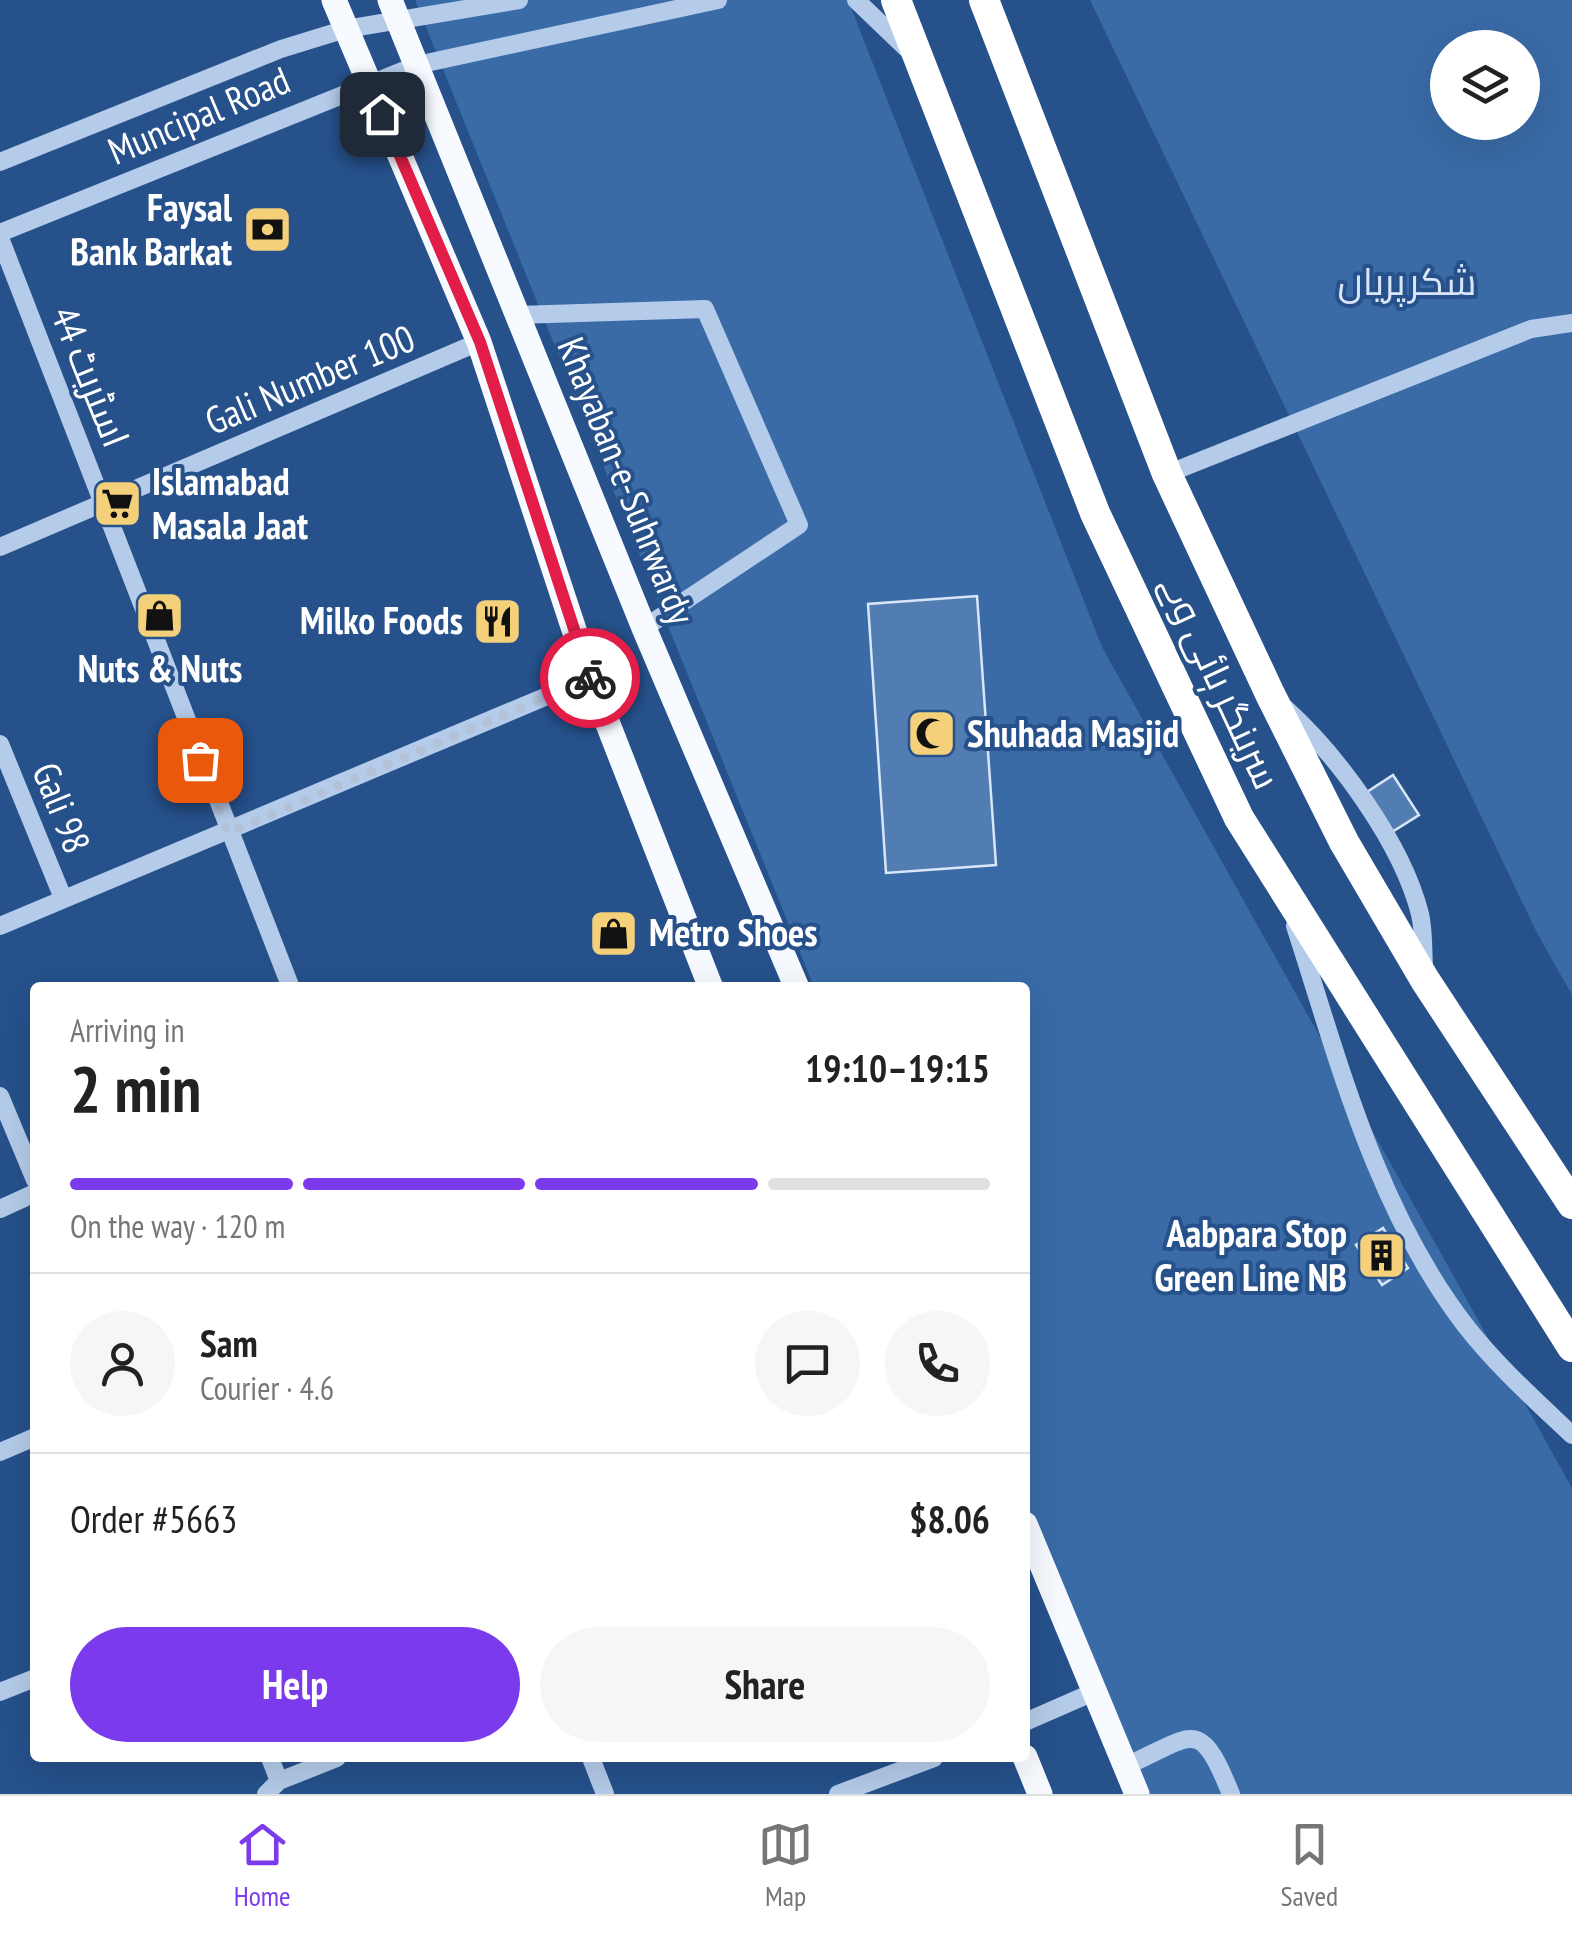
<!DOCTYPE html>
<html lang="en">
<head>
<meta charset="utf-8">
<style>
  body { margin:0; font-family:"PT Sans Narrow",Cairo,sans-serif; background:#f6f6f6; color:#222; height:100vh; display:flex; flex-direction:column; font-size:38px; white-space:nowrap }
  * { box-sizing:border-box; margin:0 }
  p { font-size:32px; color:#767676 }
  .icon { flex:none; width:55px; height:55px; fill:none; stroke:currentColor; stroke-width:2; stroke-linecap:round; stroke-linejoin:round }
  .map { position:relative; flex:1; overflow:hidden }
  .details { position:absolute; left:30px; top:982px; width:1000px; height:780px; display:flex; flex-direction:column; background:#fff; border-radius:10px; box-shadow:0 10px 40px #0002 }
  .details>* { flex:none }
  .fabs { position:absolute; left:1430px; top:30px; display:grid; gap:20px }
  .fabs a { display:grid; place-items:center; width:110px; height:110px; border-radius:50%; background:#fff; box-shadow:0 10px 40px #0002; font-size:50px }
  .pin { position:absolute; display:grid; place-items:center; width:85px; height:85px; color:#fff; margin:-42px; border-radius:20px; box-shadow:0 5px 15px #0006 }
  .courier { position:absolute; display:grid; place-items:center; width:100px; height:100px; margin:-50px; border:8px solid #e11d48; border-radius:50%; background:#fff; color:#222; box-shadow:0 2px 12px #0007 }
  .overview em { font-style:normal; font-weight:700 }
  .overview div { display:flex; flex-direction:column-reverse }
  .overview { display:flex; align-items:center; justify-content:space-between; height:170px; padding:0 40px }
  h1 { font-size:65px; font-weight:700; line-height:75px }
  .bar { display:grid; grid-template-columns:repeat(4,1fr); gap:15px 10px; align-content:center; height:120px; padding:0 40px }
  .bar i { height:12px; border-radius:8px; background:#e0e0e0 }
  .bar .current { background:#7c3aed }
  .bar p { grid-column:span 4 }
  .line { display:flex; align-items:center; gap:25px; padding:0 40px; border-top:2px solid #e0e0e0 }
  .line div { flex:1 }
  .round { display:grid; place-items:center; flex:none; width:105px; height:105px; border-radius:52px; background:#f6f6f6 }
  .action { display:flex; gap:20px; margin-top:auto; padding:20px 40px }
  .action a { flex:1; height:115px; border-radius:60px; background:#7c3aed; color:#fff; font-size:40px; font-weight:700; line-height:115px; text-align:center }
  .action a+a { background:#f6f6f6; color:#222 }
  .tab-bar { display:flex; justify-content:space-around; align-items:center; height:140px; border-top:2px solid #e0e0e0; background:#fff; font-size:28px; color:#767676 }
  .tab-bar a { display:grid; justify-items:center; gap:5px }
  .tab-bar .current { color:#7c3aed }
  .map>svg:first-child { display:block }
  .green { fill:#3a6ba7; fill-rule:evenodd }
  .building { fill:#527db3; stroke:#d8e6f8; stroke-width:2.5 }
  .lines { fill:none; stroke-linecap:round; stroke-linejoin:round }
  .minor { stroke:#b4ccea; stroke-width:18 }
  .major { stroke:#f7fafe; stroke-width:25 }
  .highway { stroke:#fff; stroke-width:30 }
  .done { stroke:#b3c2d6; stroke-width:10; stroke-dasharray:0 18 }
  .route { stroke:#e11d48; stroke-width:12 }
  .labels { text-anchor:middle; stroke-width:8; stroke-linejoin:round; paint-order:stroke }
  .street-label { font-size:38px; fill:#fff; stroke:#26518b }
  .poi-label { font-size:38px; font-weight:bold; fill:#fff; stroke:#26518b; text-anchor:end }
  .park-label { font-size:38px; fill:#d8e6f8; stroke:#26518b }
</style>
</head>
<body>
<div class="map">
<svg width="1572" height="1794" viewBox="0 0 1572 1794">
  <rect width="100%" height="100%" fill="#26518b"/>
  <path class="green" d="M415,0H848L1102,647L1572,1488V1794H1143L1025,1505V988L814,987Z
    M1090,0H1572V995L1537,933ZM1448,48H1522V122H1448Z"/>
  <path class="building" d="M977,596L996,865L886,873L868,604Z
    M1393,775L1419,815L1392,832L1367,792Z
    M1383,1228L1408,1268L1382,1285L1356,1245Z"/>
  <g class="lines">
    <path class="minor" d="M856,0L906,48
      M0,162L281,49L346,29L519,0
      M0,233L417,65L718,0
      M0,238L291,988
      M518,315L705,309L799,525L644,628
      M1167,474L1531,329L1572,323
      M0,547L479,342
      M1285,708C1338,756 1402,843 1420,914C1424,931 1423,951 1424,968
      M0,744L63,898
      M0,926L590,678
      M1295,926C1339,1062 1376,1209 1465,1325C1496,1365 1535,1400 1572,1435
      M0,1096L35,1180
      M0,1209L35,1193
      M0,1452L35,1437
      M0,1692L35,1678
      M1025,1722L1096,1691
      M591,1758L605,1794
      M1126,1766C1195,1735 1199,1716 1231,1794
      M279,1781L337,1758
      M266,1794L279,1781L270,1758
      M838,1794L934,1758"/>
    <path class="major" d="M334,0L479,342L590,678L711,988
      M390,0L644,628L797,988
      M1025,1524L1137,1794
      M1025,1757L1040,1794"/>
    <path class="highway" d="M896,0L1095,513L1239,818L1572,1347
      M984,0L1167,474L1270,694L1344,842L1425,980L1572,1204"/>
  </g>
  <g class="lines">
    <path class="done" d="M200,760L228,833L590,678"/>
    <path class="route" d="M382,114L480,342L590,678"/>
  </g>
  <defs>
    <symbol id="bank-square" viewBox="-11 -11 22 22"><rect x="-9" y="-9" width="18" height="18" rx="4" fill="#f3d079" stroke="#26518b"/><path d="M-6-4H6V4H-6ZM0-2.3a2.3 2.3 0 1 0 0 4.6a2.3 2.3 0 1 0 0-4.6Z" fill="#111"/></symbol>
    <symbol id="supermarket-square" viewBox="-11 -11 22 22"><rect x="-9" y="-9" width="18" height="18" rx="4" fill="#f3d079" stroke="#26518b"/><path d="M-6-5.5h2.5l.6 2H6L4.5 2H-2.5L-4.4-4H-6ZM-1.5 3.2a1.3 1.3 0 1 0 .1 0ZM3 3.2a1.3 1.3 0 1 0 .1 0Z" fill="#111"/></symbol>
    <symbol id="shop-square" viewBox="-11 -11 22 22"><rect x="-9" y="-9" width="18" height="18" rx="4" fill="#f3d079" stroke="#26518b"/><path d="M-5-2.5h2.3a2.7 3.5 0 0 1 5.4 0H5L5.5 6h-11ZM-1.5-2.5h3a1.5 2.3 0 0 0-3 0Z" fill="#111"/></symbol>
    <symbol id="restaurant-square" viewBox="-11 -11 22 22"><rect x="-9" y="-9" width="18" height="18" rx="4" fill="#f3d079" stroke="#26518b"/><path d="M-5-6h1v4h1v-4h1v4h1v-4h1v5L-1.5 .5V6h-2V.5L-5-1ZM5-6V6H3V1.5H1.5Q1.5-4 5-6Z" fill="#111"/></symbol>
    <symbol id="mosque-square" viewBox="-11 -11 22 22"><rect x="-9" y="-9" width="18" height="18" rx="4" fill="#f3d079" stroke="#26518b"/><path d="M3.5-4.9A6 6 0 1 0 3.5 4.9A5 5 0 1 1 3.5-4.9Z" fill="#111"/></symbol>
    <symbol id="building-square" viewBox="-11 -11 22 22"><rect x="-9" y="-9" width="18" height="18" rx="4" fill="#f3d079" stroke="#26518b"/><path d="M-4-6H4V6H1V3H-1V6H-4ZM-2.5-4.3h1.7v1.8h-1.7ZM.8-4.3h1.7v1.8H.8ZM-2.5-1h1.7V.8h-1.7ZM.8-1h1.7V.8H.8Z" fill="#111"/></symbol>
  </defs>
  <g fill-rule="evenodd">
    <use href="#bank-square" x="240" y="202" width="55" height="55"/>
    <use href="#supermarket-square" x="90" y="476" width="55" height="55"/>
    <use href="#shop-square" x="132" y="588" width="55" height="55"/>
    <use href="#restaurant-square" x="470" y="594" width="55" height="55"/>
    <use href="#mosque-square" x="904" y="706" width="55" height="55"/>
    <use href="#shop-square" x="586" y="906" width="55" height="55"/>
    <use href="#building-square" x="1354" y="1228" width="55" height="55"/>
  </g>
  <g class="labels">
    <g class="street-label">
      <text transform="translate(199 116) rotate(-23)" y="13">Muncipal Road</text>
      <text transform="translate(90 377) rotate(68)" y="13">اسٹریٹ 44</text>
      <text transform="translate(310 380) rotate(-23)" y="13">Gali Number 100</text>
      <text transform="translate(626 481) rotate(68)" y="13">Khayaban-e-Suhrwardy</text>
      <text transform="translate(1220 682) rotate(65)" y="13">سرینگر ہائی وے</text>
      <text transform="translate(61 808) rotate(68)" y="13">Gali 98</text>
    </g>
    <g class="poi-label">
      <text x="232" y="221">Faysal<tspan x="232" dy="44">Bank Barkat</tspan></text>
      <text x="152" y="495" text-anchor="start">Islamabad<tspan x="152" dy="44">Masala Jaat</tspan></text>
      <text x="463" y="634">Milko Foods</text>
      <text x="160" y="682" text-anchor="middle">Nuts &amp; Nuts</text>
      <text x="967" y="747" text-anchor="start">Shuhada Masjid</text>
      <text x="649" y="946" text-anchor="start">Metro Shoes</text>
      <text x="1347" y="1247">Aabpara Stop<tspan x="1347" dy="44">Green Line NB</tspan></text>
    </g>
    <g class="park-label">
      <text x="1407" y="295">شکرپریاں</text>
    </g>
  </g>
</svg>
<div class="fabs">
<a><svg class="icon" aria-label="layers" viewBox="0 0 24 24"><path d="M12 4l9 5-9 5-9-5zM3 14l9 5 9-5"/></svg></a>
</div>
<div class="pin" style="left:200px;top:760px;background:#ea580c"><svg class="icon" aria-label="bag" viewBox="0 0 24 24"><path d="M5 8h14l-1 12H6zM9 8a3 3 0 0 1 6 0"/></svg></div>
<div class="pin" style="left:382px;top:114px;background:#1f2937"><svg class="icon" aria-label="home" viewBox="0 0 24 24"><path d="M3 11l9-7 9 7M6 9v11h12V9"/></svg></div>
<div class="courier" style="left:590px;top:678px"><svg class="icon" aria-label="bike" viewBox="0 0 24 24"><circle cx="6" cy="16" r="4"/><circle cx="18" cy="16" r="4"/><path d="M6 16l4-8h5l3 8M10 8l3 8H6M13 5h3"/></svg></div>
<section class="details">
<div class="overview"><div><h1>2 min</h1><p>Arriving in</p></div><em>19:10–19:15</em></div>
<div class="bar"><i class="current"></i><i class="current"></i><i class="current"></i><i></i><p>On the way · 120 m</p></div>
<div class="line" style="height:180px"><a class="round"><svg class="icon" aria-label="person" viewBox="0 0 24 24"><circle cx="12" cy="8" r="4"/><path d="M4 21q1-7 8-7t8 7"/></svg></a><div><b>Sam</b><p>Courier · 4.6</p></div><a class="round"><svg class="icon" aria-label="chat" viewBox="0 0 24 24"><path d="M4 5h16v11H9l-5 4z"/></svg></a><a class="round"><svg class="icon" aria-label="phone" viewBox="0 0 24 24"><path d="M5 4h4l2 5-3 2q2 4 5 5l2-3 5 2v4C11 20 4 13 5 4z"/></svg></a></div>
<div class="line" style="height:130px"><div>Order #5663</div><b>$8.06</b></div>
<div class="action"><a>Help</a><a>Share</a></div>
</section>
</div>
<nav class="tab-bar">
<a class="current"><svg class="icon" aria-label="home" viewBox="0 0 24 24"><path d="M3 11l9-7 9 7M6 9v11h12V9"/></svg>Home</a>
<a><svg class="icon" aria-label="map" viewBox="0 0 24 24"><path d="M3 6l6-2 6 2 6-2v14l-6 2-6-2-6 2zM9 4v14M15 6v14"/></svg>Map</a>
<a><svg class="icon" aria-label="saved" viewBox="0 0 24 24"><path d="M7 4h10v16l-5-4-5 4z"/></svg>Saved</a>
</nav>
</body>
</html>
